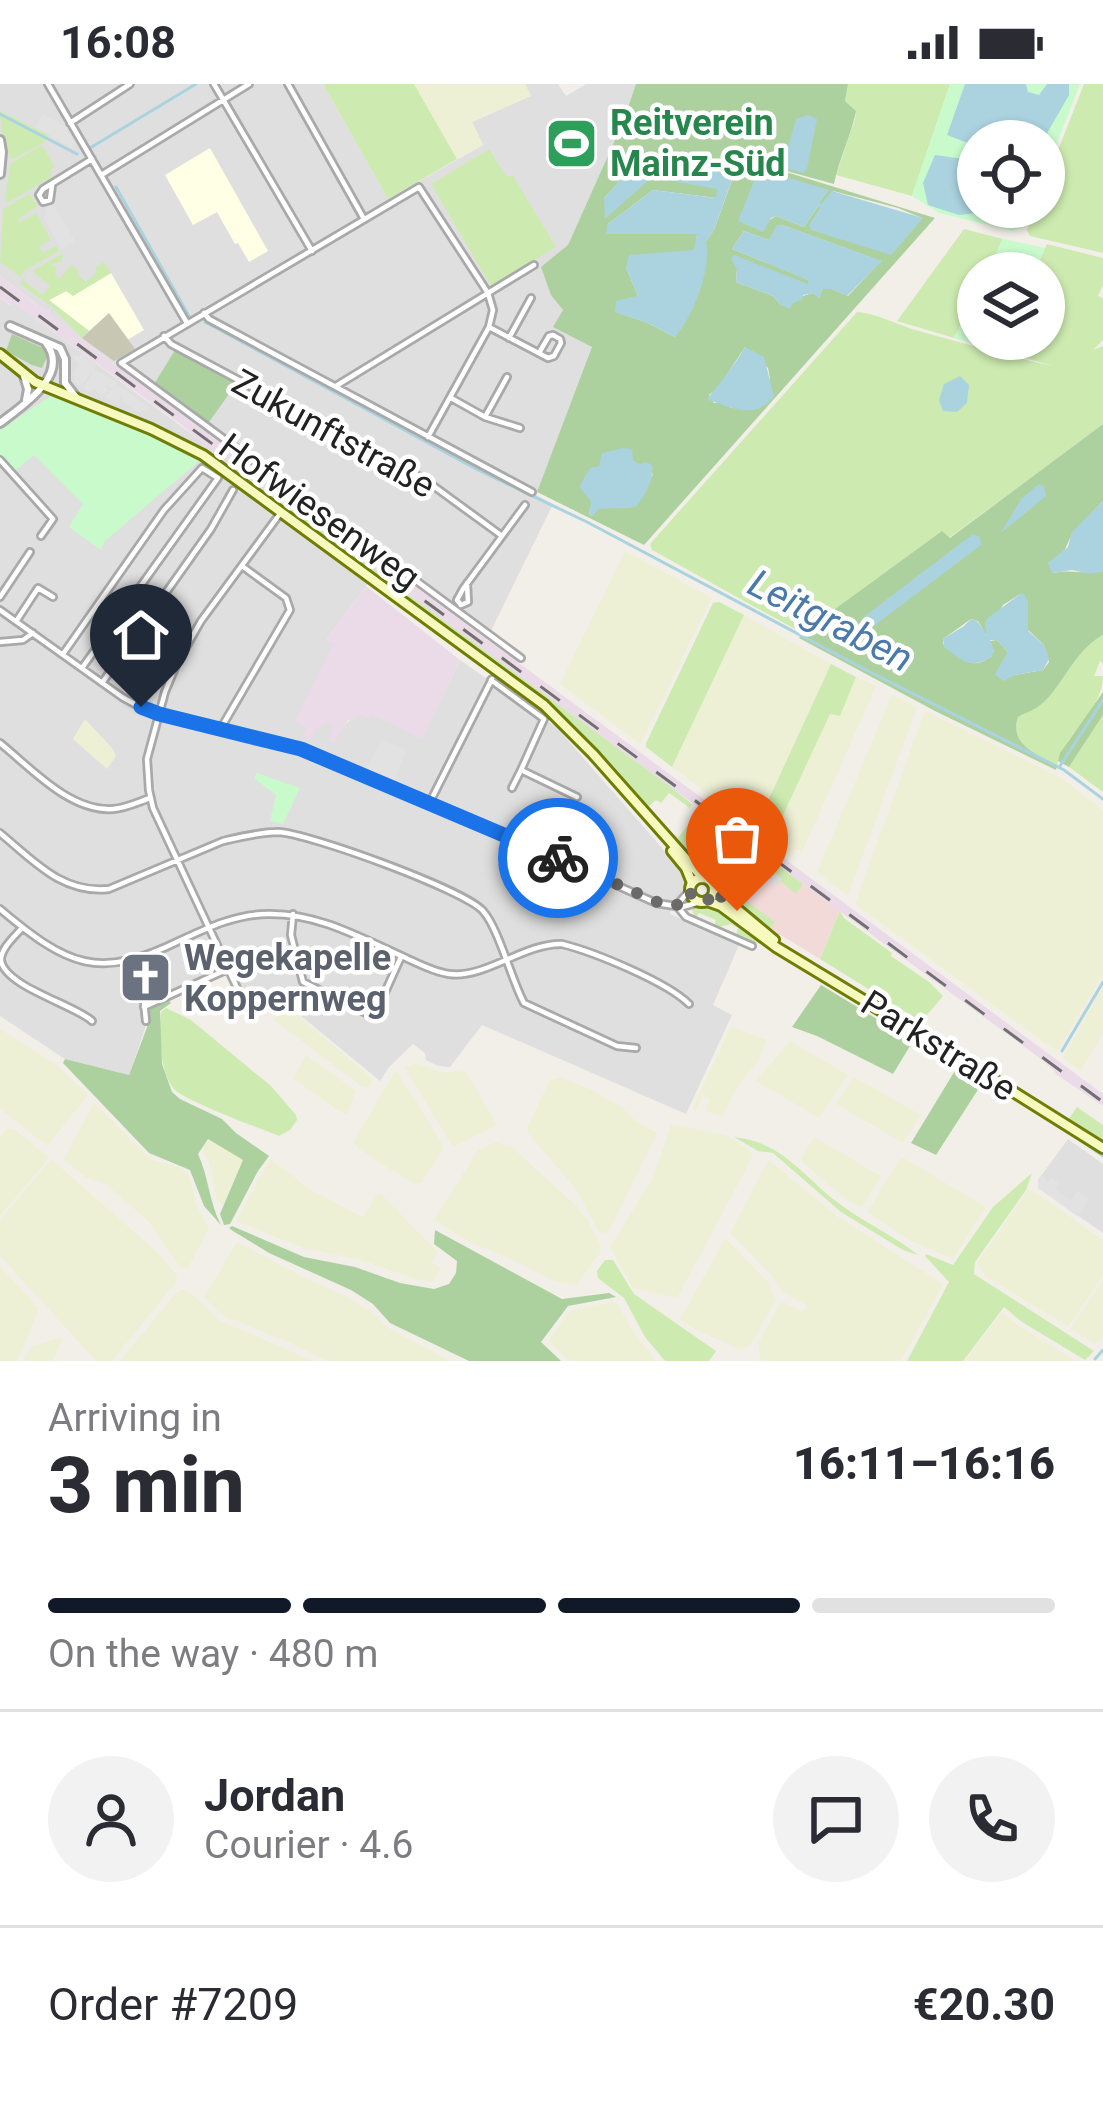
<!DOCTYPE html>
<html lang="en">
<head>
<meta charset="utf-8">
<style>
  body { margin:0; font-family:Roboto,sans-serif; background:#f2f2f3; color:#2b2b33; height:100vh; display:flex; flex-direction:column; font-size:45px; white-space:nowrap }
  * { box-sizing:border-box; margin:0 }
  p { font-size:39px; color:#7c7c81 }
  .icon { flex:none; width:66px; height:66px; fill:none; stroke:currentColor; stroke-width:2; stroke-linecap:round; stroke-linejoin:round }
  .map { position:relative; height:1277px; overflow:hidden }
  .sheet { display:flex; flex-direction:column; background:#fff; flex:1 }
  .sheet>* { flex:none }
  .fabs { position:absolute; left:957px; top:36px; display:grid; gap:24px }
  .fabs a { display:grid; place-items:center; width:108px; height:108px; border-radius:50%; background:#fff; box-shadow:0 3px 9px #0004; font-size:60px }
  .pin { position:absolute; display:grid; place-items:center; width:102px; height:102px; color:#fff; margin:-123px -51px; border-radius:50% 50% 50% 0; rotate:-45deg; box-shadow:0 0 12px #0007 }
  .pin .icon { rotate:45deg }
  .courier { position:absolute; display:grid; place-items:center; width:120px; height:120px; margin:-60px; border:9px solid #1a73e8; border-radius:50%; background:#fff; color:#222; box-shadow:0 3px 15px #0007 }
  .headline em { font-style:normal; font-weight:800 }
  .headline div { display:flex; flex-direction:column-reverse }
  .headline { display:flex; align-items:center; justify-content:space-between; height:204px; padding:0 48px }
  h1 { font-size:78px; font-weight:800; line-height:90px }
  .bar { display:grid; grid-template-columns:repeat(4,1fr); gap:18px 12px; align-content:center; height:144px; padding:0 48px }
  .bar i { height:15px; border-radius:9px; background:#e1e1e2 }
  .bar .selected { background:#111827 }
  .bar p { grid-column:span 4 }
  .line { display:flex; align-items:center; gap:30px; padding:0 48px; border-top:3px solid #e1e1e2 }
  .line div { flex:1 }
  .round { display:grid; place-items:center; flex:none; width:126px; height:126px; border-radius:63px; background:#f2f2f3 }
  .status { display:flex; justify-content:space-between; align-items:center; height:84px; padding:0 60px; background:#fff; direction:ltr }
  .status svg { height:33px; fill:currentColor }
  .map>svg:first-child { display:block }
  .residential { fill:#e0dfdf }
  .commercial { fill:#f2dad9 }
  .industrial { fill:#ebdbe8 }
  .education { fill:#ffffe5 }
  .construction { fill:#c7c7b4 }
  .farmland { fill:#eef0d5 }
  .grass { fill:#cdebb0 }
  .forest { fill:#add19e; fill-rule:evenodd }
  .park { fill:#c8facc }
  .parking { fill:#e2e2e2 }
  .water { fill:#aad3df }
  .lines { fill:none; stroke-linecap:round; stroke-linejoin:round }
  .stream { stroke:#aad3df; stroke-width:3 }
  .minor-casing { stroke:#a9a9a9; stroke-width:10 }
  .tertiary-casing { stroke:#a9a9a9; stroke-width:12 }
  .secondary-casing { stroke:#707d05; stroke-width:14 }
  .minor { stroke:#fff; stroke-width:4.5 }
  .tertiary { stroke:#fff; stroke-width:6 }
  .secondary { stroke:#f7fabf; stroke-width:8 }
  .rail { stroke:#707070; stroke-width:3; stroke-dasharray:24 24; stroke-linecap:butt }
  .done { stroke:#6b6a68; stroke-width:12; stroke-dasharray:0 21.6 }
  .route { stroke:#1a73e8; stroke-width:15 }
  .labels { text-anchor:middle; stroke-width:9; stroke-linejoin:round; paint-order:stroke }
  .leisure-label { font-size:36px; font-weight:bold; fill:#27864d; stroke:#fff; text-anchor:start }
  .street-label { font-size:36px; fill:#222; stroke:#fff }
  .worship-label { font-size:36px; font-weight:bold; fill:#5b616d; stroke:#fff; text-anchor:start }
  .water-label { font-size:39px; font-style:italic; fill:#4a7aab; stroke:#fff }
</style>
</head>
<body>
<div class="status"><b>16:08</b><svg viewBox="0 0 49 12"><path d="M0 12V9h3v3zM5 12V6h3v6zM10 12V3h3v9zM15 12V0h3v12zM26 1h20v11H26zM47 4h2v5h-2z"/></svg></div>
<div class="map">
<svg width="1103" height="1277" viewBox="0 0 1103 1277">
  <rect width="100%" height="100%" fill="#f2efe9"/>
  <path class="residential" d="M0,0H323L388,115L483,61L472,38L530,12L525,0H558L566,12L586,0H636L623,38L568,161L593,262L536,411L553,420L487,555L106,274L0,192Z
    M0,213L10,221L13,218L377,487L327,555L334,560L296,637L308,644L304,652L324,638L342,643L358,630L371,629L422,654L460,576L556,643L656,757L682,788L685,801L678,814L672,817L670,830L739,861L713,921L732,931L686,1030L482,941L450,983L438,982L426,976L425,969L413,960L389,983L380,997L283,917L272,931L248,913L231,886L151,927L129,991L65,975L0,932Z
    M1068,1055L1103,1080V1149L1038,1104V1096Z"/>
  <path class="commercial" d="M700,725L840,827L820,875L779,850L717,803L672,754L675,751L678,754Z"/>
  <path class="industrial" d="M0,192L37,221L48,226L51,231L107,275L1103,1010V1022L1056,990L1054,986L1037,972L210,365L180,340L14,219L11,221L0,213Z
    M366,502L460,576L422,655L372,630L369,634L358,630L353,638L348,636L334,659L329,656L334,642L324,638L318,646L316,645L310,656L303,652L307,644L295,638L333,560L327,555Z"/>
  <path class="education" d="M210,64L268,167L249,178L238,159L235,160L217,128L193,141L165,91Z
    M111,189L144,246L127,256L109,230L89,247L49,216L66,207L74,211Z"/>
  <path class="construction" d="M109,229L135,265L114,277L82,254Z"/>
  <path class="farmland" d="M414,0H525L531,12L472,38L483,61L457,75Z
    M625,467L712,514L640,660L560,600Z
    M744,531L831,580L755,745L672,683Z
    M856,593L876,602L802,768L795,765L791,773L769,756L777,744L830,629L840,631Z
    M892,611L917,623L848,812L817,788Z
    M927,628L1060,693L1103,726V891L1057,968L855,820L924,629Z
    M85,635L112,664L116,672L107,685L73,655Z
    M1103,902V949L1081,987L1063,974Z
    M285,921L372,994L369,1004L362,1003L274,936Z
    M731,942L767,956L755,981L740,999L722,1032L705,1027L710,1015L703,1012L696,1026L692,1025Z
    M0,945L57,981L88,1011L47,1062L0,1025Z
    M790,957L848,991L819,1034L756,997Z
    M306,971L356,1007L347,1030L338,1027L293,994Z
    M415,979L446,989L465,986L497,1041L453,1063L405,984Z
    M396,986L444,1063L421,1099H413L391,1086L359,1065L353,1058Z
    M560,993L592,1006L623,1024L638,1039L657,1049L607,1150L599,1148L577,1107L528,1049V1042L549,997Z
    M854,993L921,1031L903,1059L836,1020Z
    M94,1018L150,1075L181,1084L189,1092L197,1122L209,1144L188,1184H181L149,1138L106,1100L85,1093L64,1076Z
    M671,1040L726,1051L749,1066L753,1072L677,1214L633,1204L610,1163L654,1092Z
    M8,1044L16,1046L49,1074L0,1132V1053Z
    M814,1053L881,1092L863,1122L859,1123L843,1113L802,1078V1072Z
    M208,1055L243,1076L224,1121L217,1117L209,1078L202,1066Z
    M496,1058L512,1063L572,1118L588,1136L600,1161L599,1170L577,1201L555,1197L507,1173L473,1160L434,1136L478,1066Z
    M904,1074L986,1123L953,1175L907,1155L867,1128L900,1075Z
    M51,1075L155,1166L177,1191L176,1198L112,1277H96L0,1172V1136Z
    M270,1075L313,1107L363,1133L378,1109L382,1111L438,1168L432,1178L441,1184L433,1198L416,1195L364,1177L301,1163L236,1137Z
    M769,1076L837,1132L943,1200L901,1277H762L760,1274L758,1259L780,1220L784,1218L802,1228L807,1222L782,1207L772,1192L730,1149Z
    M1028,1106L1035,1108L1103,1156V1191L1068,1243L985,1192L977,1179Z
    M725,1154L767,1197L776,1216L750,1261L744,1264H737L700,1248L680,1236Z
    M237,1158L303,1193L347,1213L369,1226L390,1245L451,1277H327L289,1258L223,1232L204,1213Z
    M0,1182L39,1225L17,1277H0Z
    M1103,1196V1255L1095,1260L1070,1245Z
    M183,1205L192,1210L221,1237L313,1277H120L176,1209Z
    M616,1218L636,1252L656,1277H569L548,1257L571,1226Z
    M1002,1228L1017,1240L1076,1277H964Z
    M63,1253L53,1277H23L32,1262Z"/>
  <path class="grass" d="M323,0H414L457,75L388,115Z
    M848,0H950L912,112L836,91L855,35L856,27L845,17Z
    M1084,0H1103V169L1030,152L1027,146L1036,123H1044V102Z
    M0,27L49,51L46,57L12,76C4,64 0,42 0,27Z
    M42,61L55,83L49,87L52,93L9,118L5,117L10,80Z
    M489,65L506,92H513L556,163L491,202L431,100Z
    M29,110L38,122L17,136L20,138L36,129L51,156L39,162L43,169L56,162L59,167L24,187L20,193L0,178L3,125Z
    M964,145L1003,155L986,189H978V206L954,254L897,237Z
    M1047,160L1103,174V201L1098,212L1103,214V256L1093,266L1103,262V340L949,454L941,448L802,549L652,466L650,460L857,228C875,229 894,239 912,245C959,258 1005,272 1053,282L998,266L1003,255H1044V189H1034Z
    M63,169L62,178L51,180L57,184L55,190L59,195L71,181L79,186L77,190L86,198L95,190L96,183L104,178L111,189L73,212L66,207L49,216L89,247L82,254L52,223L20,200L27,189L24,197L43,211L50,202L32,187Z
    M293,426L672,704L692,720L690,724L669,709L661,719L656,716L645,726L565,636L288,431Z
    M719,518L744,531L672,683L646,663V659L713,519Z
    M1103,551V580L1100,577L1094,592H1103C1103,627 1064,648 1057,682C1036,670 1009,660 1018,633C1026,628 1037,624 1043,617C1064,596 1076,565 1103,551Z
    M831,580L856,593L840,632L830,630L777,744L769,756L755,745Z
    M1103,631V708L1069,683Z
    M700,725L803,800L796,810L780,797L782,795L755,781L756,775L722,750L715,753L716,745L701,740L695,746L697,749L687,760L694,768L697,766L706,776L700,781L678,754Z
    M719,796L775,838L770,844L755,835L777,853L716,803Z
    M707,820L720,824L776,866L736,851L738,844L731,840L719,843L714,842L716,836L699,829L696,834L694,833L692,824Z
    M840,827L844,834L892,869L891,872L929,898L943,912L927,931L917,935L820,875Z
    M825,896L1060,1041L1061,1045L824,898Z
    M166,924L191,936L271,1002L296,1031L297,1036L290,1046L279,1052C259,1044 182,1016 173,1004C159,985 159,949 161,928Z
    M1077,1023L1103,1041V1060L1068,1036Z
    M734,1053C782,1058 801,1090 837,1118C863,1138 893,1151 918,1171L903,1166L841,1128L773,1069L758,1067Z
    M1032,1089L1026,1106L975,1178L974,1190L1094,1267L1085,1276L1022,1238L1004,1223L963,1277H907L949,1198L925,1172L926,1170L953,1181L993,1123Z
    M605,1176H613L634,1210L716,1267L709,1277H665L645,1253L624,1214L598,1194L597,1187Z"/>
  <path class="forest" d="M636,0H848L845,17L856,27C851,52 839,75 834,100L754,78L935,134L644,461L537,408L592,263L553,243L563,226L551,211L541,183L568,161L623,38ZM686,81L737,82L714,146L706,157L675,253L648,239L616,228L638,212L626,183L695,166L697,150H607L608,140L653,106L717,114V104L652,93L604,114L620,97L653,87L664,91ZM759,85L828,107L819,119L822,121L833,107L898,124L922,134L901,159L818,122L804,143L776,132L768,137ZM782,141L881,177L848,212L832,205H822L819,214L814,209C801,211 793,218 781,221L773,212L736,198L737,185L808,201L809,196L732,165L744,147L769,156L777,142ZM745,263L768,284L770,295L732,324L720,319H714L709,311L718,304ZM633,377L653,390L635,423L599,424L592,432L589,430L601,378Z
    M12,250L43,264L47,273L42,284L32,281L6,267Z
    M175,266L236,300L207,341L153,302Z
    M1103,340V417L1073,448L1054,489C1071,485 1086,491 1103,487V551C1072,567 1060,610 1036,624C1030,628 1024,629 1018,633C1009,660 1036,670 1057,682L1056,686L935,627L799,554L802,549L942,447L950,454ZM1020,510L1028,530V546L1044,561L1049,578L1043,586L1015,591L1006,576L1008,568L997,556L990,557L994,567C978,591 958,575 943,560V555L971,535L978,537L986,551L1003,521Z
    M1103,608V631L1069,683L1058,677L1060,669Z
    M821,901L913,957L893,990L817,952L792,943Z
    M168,915L171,919L160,927L162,980L172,1008L180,1015L222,1035L236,1049L269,1072L258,1087L230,1140L224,1141L220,1130L243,1076L208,1055L198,1070C209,1094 209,1118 221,1141L204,1122L190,1086L149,1069L63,979L65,975L129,991L149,938L147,927Z
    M956,985L981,1001L936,1071L911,1059Z
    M232,1142L304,1173L355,1183L400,1199L434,1205L449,1200L456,1189L457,1177L434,1160L435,1146L562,1215L609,1209L616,1213L568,1222L541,1258L561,1277H469L390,1239L373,1220L351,1206L269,1169L233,1147L229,1144Z"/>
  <path class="park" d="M950,0H1080L1044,92V57H978V123H1032L1024,143L1013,147L939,129L912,112Z
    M1003,155L1045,164L1034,189H986Z
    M978,206V255H1003L998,266L954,254Z
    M51,312L149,351L199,377L105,457L101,466L69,443L83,420L34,371L13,388L0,374V346Z
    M257,689L300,704L283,740L270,737L276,711L254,694Z"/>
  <path class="parking" d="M43,31L68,43L66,48L70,50L74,59L71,63L35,43Z
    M50,122H55L75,157L61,165L43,133L47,130L45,125Z
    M81,270L96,281L94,285L117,298V301L150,323L146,329L142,326L139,329L122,317L124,313L119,310L121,313L117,319L112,318L105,313L112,305L107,300L105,302L108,305L103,312L94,305L90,309L85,305L83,304L92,290L88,286L90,290L81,302L73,297L75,294L72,291L79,281L72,272L79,273Z
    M382,656L406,666L394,698L365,686Z
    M701,739L704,742L707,739L716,745L715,753L722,750L756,776L755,780L758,777L765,782L764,786L767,783L782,794L776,802L747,782L744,785L737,779V775L719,796L713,790V785L710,788L702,779L705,775L701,777L695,770L698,767L694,769L686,760L689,757L687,754L691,750L695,752L697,749L694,746Z
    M1043,1091L1047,1098L1052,1094L1059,1099L1056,1105L1071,1116L1078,1107L1089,1115L1077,1132L1038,1104V1096Z"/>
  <path class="water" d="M965,0H1026L1028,8L1039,11L1047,0H1069V11L1046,51L1049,60L1044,67V57H978V63L947,51Z
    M808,31L817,35L807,85L803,89L785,84L783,81L796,35Z
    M637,69L655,81L654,87L664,91L685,81H737L714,146L706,157C712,184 693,233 675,253L648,239L615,228L616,217L638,212L626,183L629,171L694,166L697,150H606L608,140L653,106L716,114L717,105L652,93L605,135L604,114L620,97L630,76Z
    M935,71L978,77V123H1023L1016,140H1008L975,129L959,131L928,121L923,99Z
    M759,85L829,106L820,118L821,120L832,107L923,134L891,171L811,146L809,141L820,124L818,122L804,143L776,132L771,134L763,148L738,137Z
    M777,141H782L882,177L847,212L832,205H822L819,215L814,209L803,211L802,216L793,219L790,225L781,221L773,212L736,198L737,185L731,175L734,171L808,200V196L732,165L744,147L769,156Z
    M745,263L764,273L774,313C769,317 764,323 757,325C743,330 719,320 707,315C720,299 735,281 745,263Z
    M960,292L969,301L967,319L957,328L943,327L939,316L944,300Z
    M622,364L632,365L633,377L639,380L646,378L652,381C654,396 645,413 635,423L599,425L592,432L589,430L591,417L579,403L590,384L599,382L602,369Z
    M1039,400L1044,402L1046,412L1001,449L1021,415Z
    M1103,417V487L1091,490L1072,486L1052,489L1048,479L1068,463L1072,448Z
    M973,450L980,453L981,461L871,544L865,532Z
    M1020,510H1024L1028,517V547L1044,561L1049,575L1043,586L1015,591L1003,597L995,590L1008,568L997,556H990L994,566L992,573C969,586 962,576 944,563L943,555L964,542L971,535L977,537L987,551L985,539L988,534Z"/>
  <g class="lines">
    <path class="stream" d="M0,30L77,70
      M90,64L196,0
      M116,103L189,232
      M205,238L476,385L587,438L870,588L1064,686L1103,715
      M1060,682L1103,616
      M1062,967L1103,898
      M1072,1050L1103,1072
      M1095,1275L1103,1266"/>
    <defs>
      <path id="minor" d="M48,0L187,239
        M214,0L312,167
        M288,0L364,135
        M70,39L130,0
        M103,90L249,0
        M43,118L39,111L43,105L92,75
        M43,118L50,116L52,101
        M204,229L209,235L532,408
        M489,243L548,274L554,272L561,259L560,255L553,251L549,252L539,269
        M164,252L171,260L424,395L502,452
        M509,254L531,214
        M336,302L534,181
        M451,314L485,333L520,344
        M485,333L507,293
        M428,353L489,243L493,226L488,209L419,103L121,279L521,574
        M0,376L53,435L41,452
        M467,499L468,518L461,521L457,516L463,505L525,421
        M0,513L30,468
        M0,526L122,613L144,625L301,665L473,736L656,819L682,823L700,818
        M17,536L38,504L53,513
        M0,558L23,556L33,549
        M63,570L164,426L202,384L218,394L82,584
        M491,596L544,635L521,686L577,713
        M102,599L211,445L233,406
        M221,644L290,526L286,514L242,482
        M0,659C31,684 70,728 113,725C126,724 138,718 150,714
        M512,704L521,686
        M430,718L492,595
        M0,749C34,777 62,810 109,805L223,757C240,753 260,748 278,748C308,749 465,806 483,827C499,845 511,895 524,919L617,962L636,964
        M677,821L689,807
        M677,822L686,833L752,862
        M0,825C68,882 98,897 181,856C209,843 237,830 268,830C318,829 361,854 406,874C419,880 434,888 449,890C485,895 524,859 562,860C594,868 667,898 689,920
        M293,830L291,851L303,898L366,929L377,926L401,873
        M22,844C15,852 0,865 1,877C6,903 75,921 92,937
        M141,889L146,937
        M239,908L153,724L149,706L147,675L165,608L177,579L201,537L279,431
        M144,923L228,885"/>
      <path id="tertiary" d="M0,56L2,68L0,90
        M10,242L60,264L65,275V299L76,313
        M24,292L28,305L26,316
        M0,339C22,322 71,291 46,259"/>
      <path id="secondary" d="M0,270L35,298L151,345L203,371L544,621L593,670L703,794
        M672,767L686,784L692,799
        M690 806a12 12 0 1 1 24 0a12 12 0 1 1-24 0Z
        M714,806L774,856
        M707,817L721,822L776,863L961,975L1103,1064"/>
    </defs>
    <use href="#minor" class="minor-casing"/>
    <use href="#tertiary" class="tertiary-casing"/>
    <use href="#secondary" class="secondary-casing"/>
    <use href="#minor" class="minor"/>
    <use href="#tertiary" class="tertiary"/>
    <use href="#secondary" class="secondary"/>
    <path class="rail" d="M0,203L1103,1018"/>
  </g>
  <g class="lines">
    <path class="done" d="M558,774L664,821L676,822L689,807L694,815L705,818L712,813L714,806L737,827"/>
    <path class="route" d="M141,623L159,630L301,665L558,774"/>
  </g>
  <defs>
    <symbol id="stadium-square" viewBox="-11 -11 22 22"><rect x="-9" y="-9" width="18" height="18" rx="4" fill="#2e9e5b" stroke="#fff"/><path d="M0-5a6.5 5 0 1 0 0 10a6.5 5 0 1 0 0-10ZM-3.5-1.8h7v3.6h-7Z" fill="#fff"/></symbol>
    <symbol id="church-square" viewBox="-11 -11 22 22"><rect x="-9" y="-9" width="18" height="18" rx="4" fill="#6b7280" stroke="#fff"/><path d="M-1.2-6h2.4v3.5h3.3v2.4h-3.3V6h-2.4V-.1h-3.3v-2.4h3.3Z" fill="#fff"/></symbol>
  </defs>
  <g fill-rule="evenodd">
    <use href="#stadium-square" x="542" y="30" width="59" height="59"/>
    <use href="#church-square" x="116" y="864" width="59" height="59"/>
  </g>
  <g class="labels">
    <g class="leisure-label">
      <text x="610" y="51">Reitverein<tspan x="610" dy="41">Mainz-Süd</tspan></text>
    </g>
    <g class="street-label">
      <text transform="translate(334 349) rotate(29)" y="13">Zukunftstraße</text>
      <text transform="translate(320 427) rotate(36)" y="13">Hofwiesenweg</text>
      <text transform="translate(939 961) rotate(32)" y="13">Parkstraße</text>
    </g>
    <g class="worship-label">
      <text x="184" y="886">Wegekapelle<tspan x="184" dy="41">Koppernweg</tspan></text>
    </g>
    <g class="water-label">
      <text transform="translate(831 536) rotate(27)" y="14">Leitgraben</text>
    </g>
  </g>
</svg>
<div class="fabs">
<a><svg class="icon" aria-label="locate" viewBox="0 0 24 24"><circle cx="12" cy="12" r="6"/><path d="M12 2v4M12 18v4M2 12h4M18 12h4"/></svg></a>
<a><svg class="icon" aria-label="layers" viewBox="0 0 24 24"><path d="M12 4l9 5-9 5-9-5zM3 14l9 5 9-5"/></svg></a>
</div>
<div class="pin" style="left:737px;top:827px;background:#ea580c"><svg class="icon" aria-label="bag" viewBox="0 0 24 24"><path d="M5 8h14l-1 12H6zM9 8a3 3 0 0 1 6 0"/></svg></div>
<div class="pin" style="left:141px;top:623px;background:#1f2937"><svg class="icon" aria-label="home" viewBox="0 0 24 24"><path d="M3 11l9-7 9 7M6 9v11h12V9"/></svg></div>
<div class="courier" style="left:558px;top:774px"><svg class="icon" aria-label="bike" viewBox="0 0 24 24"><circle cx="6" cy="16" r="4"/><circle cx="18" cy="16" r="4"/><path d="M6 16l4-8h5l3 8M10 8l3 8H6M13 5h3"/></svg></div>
</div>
<section class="sheet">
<div class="headline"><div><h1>3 min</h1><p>Arriving in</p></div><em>16:11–16:16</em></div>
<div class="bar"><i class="selected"></i><i class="selected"></i><i class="selected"></i><i></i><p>On the way · 480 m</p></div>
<div class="line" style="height:216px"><a class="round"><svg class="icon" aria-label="person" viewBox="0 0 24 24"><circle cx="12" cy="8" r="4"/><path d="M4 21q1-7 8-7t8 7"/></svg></a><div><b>Jordan</b><p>Courier · 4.6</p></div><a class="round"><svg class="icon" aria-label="chat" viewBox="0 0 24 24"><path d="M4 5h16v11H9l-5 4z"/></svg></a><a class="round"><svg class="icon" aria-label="phone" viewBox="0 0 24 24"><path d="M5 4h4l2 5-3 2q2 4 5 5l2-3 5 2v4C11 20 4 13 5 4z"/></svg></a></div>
<div class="line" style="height:156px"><div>Order #7209</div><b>€20.30</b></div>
</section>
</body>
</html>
